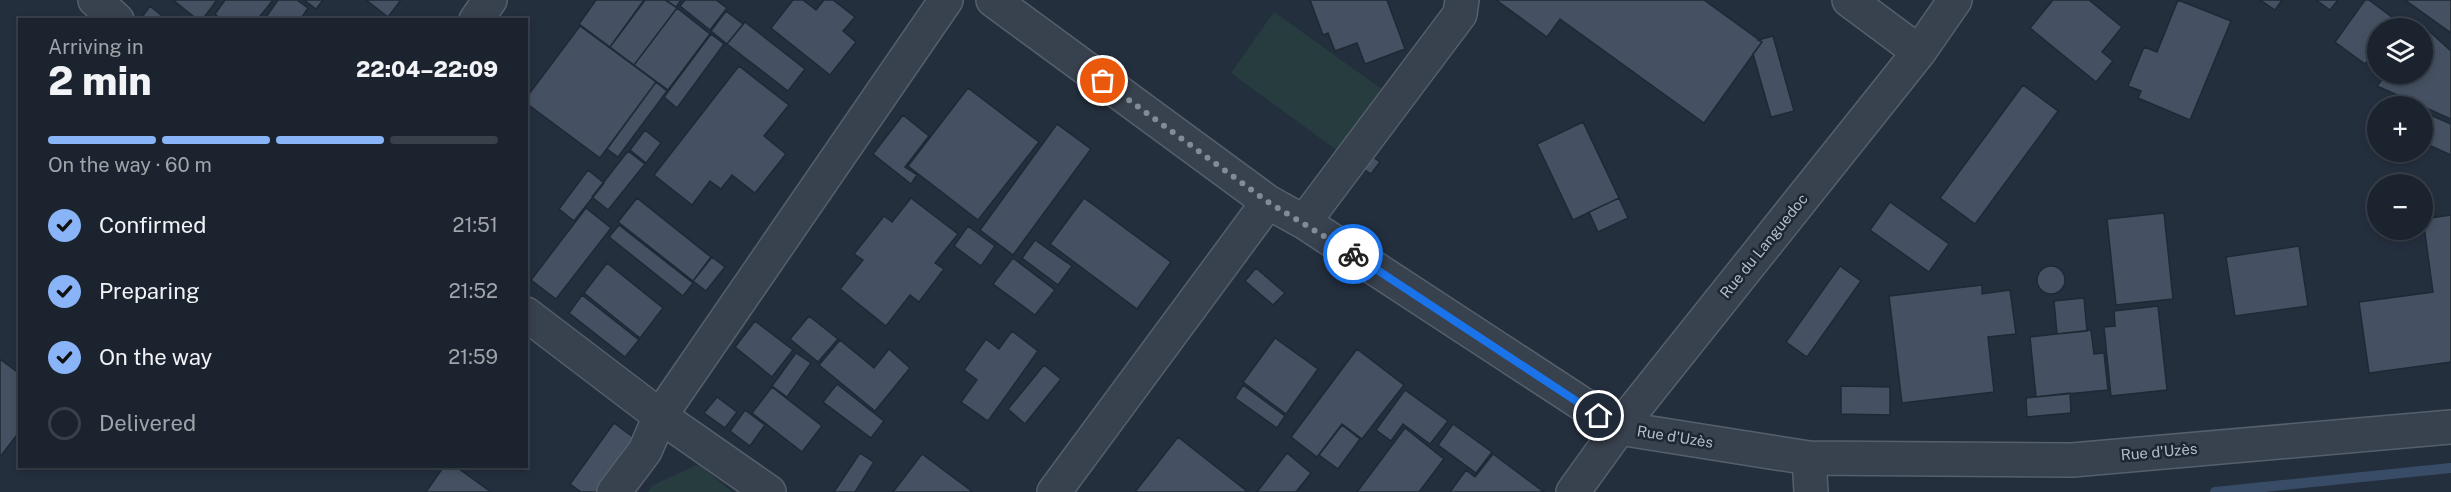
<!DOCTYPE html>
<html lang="en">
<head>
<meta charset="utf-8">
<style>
  body { margin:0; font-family:"Public Sans",sans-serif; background:#242b36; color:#f1f3f6; height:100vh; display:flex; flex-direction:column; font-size:22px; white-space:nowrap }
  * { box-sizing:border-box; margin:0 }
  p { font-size:20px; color:#a0a4aa }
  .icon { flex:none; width:33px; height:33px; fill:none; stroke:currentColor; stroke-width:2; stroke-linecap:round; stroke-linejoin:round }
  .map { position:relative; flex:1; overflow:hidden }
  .panel { position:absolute; left:18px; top:18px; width:510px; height:450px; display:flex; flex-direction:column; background:#1b232e; border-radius:0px; box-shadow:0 3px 9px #0003,0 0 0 2px #39404a }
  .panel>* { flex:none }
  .buttons { position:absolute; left:2367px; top:18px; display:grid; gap:12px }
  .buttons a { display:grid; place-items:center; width:66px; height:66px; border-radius:50%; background:#1b232e; box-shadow:0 3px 9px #0003,0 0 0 2px #39404a; font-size:30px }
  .pin { position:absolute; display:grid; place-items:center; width:51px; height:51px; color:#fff; margin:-26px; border:3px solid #fff; border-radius:50%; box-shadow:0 2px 6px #0007 }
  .courier { position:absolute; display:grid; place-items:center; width:60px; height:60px; margin:-30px; border:4px solid #1a73e8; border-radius:50%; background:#fff; color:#222; box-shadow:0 2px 8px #0007 }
  .summary em { font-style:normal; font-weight:800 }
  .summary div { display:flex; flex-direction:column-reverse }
  .summary { display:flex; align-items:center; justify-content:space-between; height:102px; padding:0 30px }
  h1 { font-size:39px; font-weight:800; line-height:45px }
  .bar { display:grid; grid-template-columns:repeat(4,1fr); gap:9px 6px; align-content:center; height:72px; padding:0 30px }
  .bar i { height:8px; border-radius:4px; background:#39404a }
  .bar .active { background:#8ab4f8 }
  .bar p { grid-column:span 4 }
  ol { padding:0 30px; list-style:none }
  li { display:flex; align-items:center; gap:18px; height:66px }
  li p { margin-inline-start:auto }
  li .icon { padding:6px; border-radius:50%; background:#8ab4f8; color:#111; stroke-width:4 }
  li:last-child { color:#a0a4aa }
  li i { width:33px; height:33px; border:3px solid #39404a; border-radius:50% }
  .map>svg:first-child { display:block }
  .green { fill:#263c3f }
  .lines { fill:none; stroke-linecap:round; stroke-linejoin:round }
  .stream { stroke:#394c67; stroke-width:10 }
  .building { fill:#455162; stroke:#1f2835; stroke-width:1.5 }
  .minor-casing { stroke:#565f6c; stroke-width:36 }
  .minor { stroke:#38414e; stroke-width:33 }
  .done { stroke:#828b98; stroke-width:6; stroke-dasharray:0 10.8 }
  .route { stroke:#1a73e8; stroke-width:8 }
  .labels { text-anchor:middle; stroke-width:5; stroke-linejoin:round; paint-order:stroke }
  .street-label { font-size:15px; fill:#b4bcc9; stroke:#1d2633 }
</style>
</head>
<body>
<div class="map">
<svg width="2451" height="492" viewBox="0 0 2451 492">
  <rect width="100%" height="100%" fill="#242f3e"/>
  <path class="green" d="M1274,12L1397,100L1353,162L1231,73Z
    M699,464L732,492H648L653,485Z"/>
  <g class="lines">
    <path class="stream" d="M2215,492L2451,468"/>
  </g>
  <path class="building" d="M173,0H217L202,20H198Z
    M225,0H273L257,20H221L215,14Z
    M278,0H297L308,8L300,20H264Z
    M304,0H323L316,9Z
    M366,0H401L388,17Z
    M596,0H644L610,47L579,24Z
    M645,0H665L677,8L634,65L610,47Z
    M666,0H681L676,7Z
    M685,0H716L727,8L710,30L680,6Z
    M793,0H803L816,10L824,0H833L855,17L843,31L856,42L830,75L771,28Z
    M1310,0H1387L1405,49L1365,64L1357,43L1335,51L1328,33L1323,35Z
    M1496,0H1704L1762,42L1704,123L1560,19L1547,37Z
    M2053,0H2089L2122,27L2102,52L2113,61L2096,82L2030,28Z
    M2178,0L2231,21L2190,120L2138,98L2141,91L2128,86L2144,47L2157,52Z
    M2260,0H2282L2275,10Z
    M2316,0H2338L2330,10Z
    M2365,0H2369L2397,21L2391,28H2378V47L2365,64L2335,42Z
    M2405,0H2451V33Z
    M150,6L167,20H140Z
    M677,8L710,34L668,90L634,65Z
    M726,11L743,24L727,44L711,31Z
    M745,22L805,69L788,91L727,44Z
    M2421,24L2451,51V119L2377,86L2386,74H2422V28H2418Z
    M580,26L656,82L600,158L526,103V98Z
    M711,34L724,44L677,108L664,97Z
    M1773,36L1794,111L1771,117L1753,54L1762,42L1758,40Z
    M739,66L789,105L764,136L786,154L755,193L732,175L721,189L710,181L692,205L654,175Z
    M656,82L667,91L618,157L607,149Z
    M2023,85L2058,111L1975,224L1940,198Z
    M968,88L1039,142L978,220L908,166Z
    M2422,112L2428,114L2422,127Z
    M2428,114L2451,124V155L2422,142V127Z
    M903,115L929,136L905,167L917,175L911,184L873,154Z
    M1583,122L1619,198L1573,220L1537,144Z
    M1057,124L1091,149L1013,255L980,230Z
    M645,130L661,143L646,163L630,150Z
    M628,151L645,164L608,210L592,197Z
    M1365,151L1380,162L1371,174L1356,164Z
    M588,170L604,183L574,221L559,209Z
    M637,198L711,257L693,281L618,222Z
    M911,198L958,234L935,263L944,269L919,302L910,295L886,326L840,289L863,260L854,254L884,216L892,222Z
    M1084,198L1171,262L1137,309L1050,244Z
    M1619,198L1628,218L1598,232L1589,212Z
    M1890,202L1949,244L1929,272L1870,230Z
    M586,208L611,228L556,299L531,280Z
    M2164,213L2173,299L2116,305L2107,219Z
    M2451,215V362L2369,373L2359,302L2433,292L2423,219Z
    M619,225L693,283L683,296L609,237Z
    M968,226L995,246L981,266L954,246Z
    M1035,240L1072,266L1058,285L1022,258Z
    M2299,246L2308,306L2235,316L2226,257Z
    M712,257L725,267L706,291L693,281Z
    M1013,258L1055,290L1035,315L993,284Z
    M607,263L663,308L640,338L584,293Z
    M1840,266L1861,281L1807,357L1786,342Z
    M2037 280a14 14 0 1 1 28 0a14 14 0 1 1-28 0Z
    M1256,268L1285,293L1273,305L1245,281Z
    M1982,285V294L2010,290L2016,334L1988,337L1994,392L1902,403L1889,296Z
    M582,295L639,340L625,357L569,313Z
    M2084,298L2087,331L2057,334L2054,301Z
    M2158,306L2167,390L2111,396L2104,327L2115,326L2114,311Z
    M809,316L838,339L818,362L790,339Z
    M755,321L793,350L772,377L735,347Z
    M2091,330L2094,354L2104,353L2108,390L2036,397L2030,337Z
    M1012,331L1038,351L988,421L961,402L977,380L964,370L986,339L999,349Z
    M1275,338L1318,369L1286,414L1243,382Z
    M840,340L874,368L889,349L910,368L875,411L819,365Z
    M1357,349L1404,385L1362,439L1342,424L1317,457L1291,437Z
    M796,353L811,363L787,397L772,386Z
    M0,359L20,374V431L0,457Z
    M1044,365L1061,379L1025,424L1008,409Z
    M837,384L884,421L871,438L823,402Z
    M1243,385L1285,416L1277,428L1235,398Z
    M1841,386L1890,387V415L1841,414Z
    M772,387L822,426L802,452L752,413Z
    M1405,390L1448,421L1430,444L1403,424L1391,441L1376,430Z
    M2070,393L2071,413L2027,417L2026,398Z
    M717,397L737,412L725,428L704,413Z
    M745,410L765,425L750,446L730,431Z
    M614,423L637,440L598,492H581L570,484Z
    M1453,424L1492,452L1476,473L1438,445Z
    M1342,425L1360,439L1338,469L1319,455Z
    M1405,428L1444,459L1419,492H1357Z
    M1178,437L1248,492H1135Z
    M860,453L874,462L855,492H834Z
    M1287,453L1311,473L1296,492H1257Z
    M922,454L973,492H893Z
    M1493,454L1544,492H1450L1466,470L1475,477Z
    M444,466H455L491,492H426Z"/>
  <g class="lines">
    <defs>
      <path id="minor" d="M95,0L117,20
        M993,0L1268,202L1304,222L1619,428L1809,458L2072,460L2451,427
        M1849,0L1919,52
        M476,20L490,0
        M1304,222L1460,14L1462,0
        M526,314L660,416L769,492
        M1809,458L1811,492
        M614,492L645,451L660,416L946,0
        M1054,492L1268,202
        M1573,492L1619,428L1919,52L1955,0"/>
    </defs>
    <use href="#minor" class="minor-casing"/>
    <use href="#minor" class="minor"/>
  </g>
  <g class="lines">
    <path class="done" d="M1103,81L1268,202L1353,254"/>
    <path class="route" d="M1353,254L1599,416"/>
  </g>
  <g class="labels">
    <g class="street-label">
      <text transform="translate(1764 246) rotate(-51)" y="5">Rue du Languedoc</text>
      <text transform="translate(1675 437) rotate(9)" y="5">Rue d'Uzès</text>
      <text transform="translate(2159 452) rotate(-5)" y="5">Rue d'Uzès</text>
    </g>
  </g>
</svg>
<div class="buttons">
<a><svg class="icon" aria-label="layers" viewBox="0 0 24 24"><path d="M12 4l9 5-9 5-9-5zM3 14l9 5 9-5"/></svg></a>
<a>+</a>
<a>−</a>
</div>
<div class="pin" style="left:1103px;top:81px;background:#ea580c"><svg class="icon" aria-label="bag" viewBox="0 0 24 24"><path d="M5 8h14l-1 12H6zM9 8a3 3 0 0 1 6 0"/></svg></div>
<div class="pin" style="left:1599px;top:416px;background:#1f2937"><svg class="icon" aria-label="home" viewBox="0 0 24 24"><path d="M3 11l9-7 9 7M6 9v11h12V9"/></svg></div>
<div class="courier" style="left:1353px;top:254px"><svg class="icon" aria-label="bike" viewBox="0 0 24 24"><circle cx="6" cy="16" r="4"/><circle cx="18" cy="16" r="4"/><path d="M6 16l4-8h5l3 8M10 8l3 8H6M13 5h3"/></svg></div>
<section class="panel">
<div class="summary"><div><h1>2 min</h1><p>Arriving in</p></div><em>22:04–22:09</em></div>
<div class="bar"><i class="active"></i><i class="active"></i><i class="active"></i><i></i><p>On the way · 60 m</p></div>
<ol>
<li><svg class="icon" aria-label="check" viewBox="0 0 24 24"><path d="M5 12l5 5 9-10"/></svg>Confirmed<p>21:51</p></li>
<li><svg class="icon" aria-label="check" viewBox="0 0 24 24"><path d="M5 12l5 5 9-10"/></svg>Preparing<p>21:52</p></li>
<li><svg class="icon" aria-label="check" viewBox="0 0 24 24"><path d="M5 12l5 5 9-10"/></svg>On the way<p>21:59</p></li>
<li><i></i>Delivered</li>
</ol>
</section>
</div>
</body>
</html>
